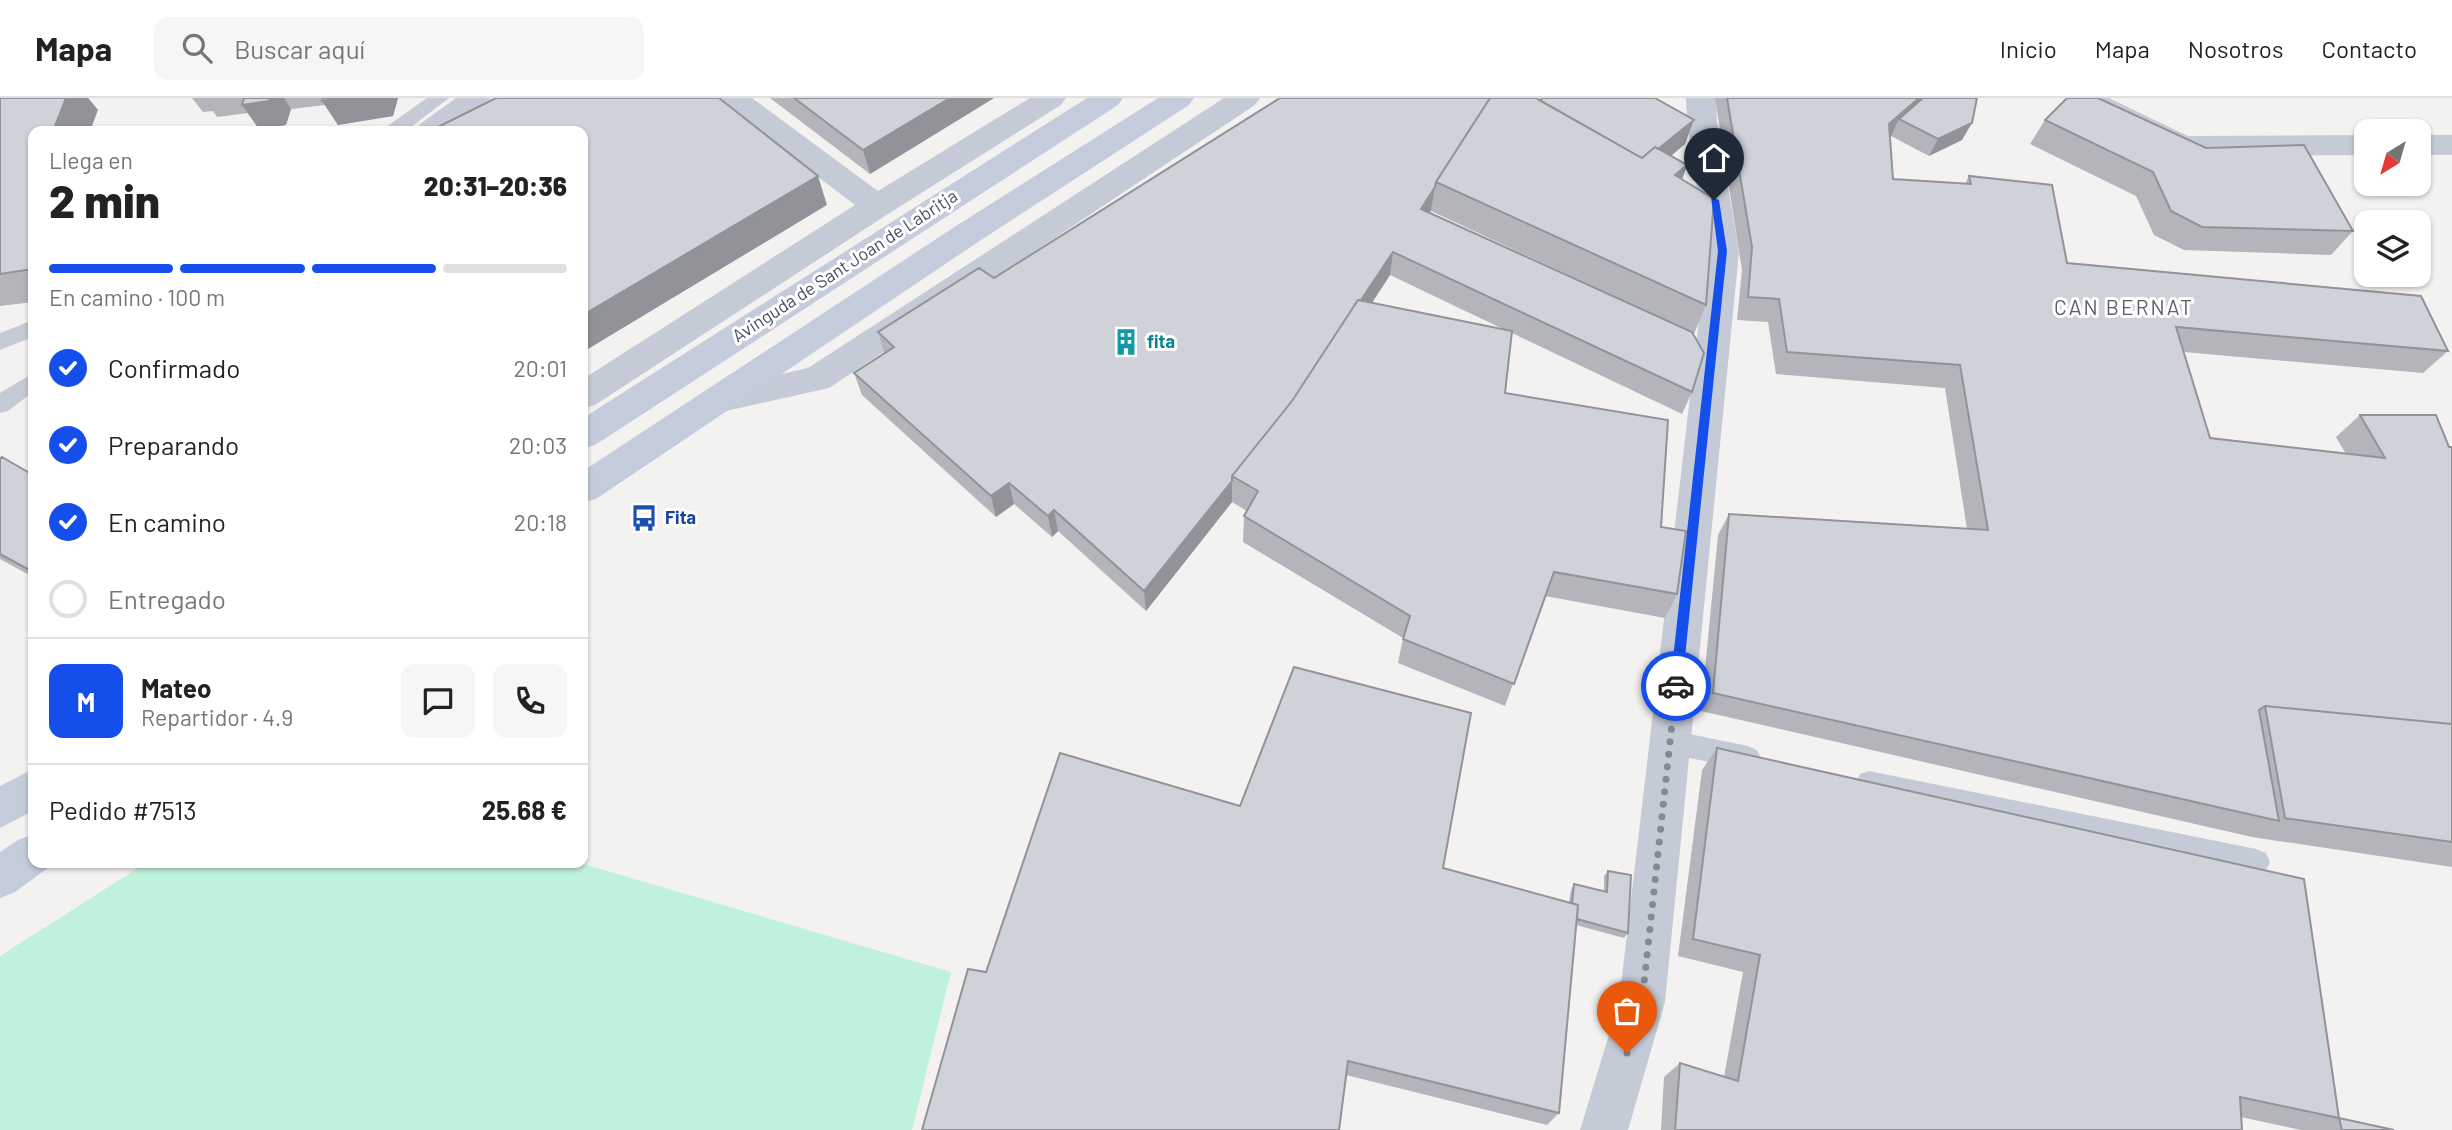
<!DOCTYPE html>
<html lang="es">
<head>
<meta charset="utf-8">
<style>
  body { margin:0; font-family:Barlow,sans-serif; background:#f6f6f6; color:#222; height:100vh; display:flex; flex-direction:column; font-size:26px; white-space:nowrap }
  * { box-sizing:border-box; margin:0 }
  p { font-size:23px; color:#767676 }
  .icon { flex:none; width:38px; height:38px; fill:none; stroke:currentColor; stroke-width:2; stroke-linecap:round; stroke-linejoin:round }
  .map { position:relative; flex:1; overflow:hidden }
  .panel { position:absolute; left:28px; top:28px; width:560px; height:742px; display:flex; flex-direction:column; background:#fff; border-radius:14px; box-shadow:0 2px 5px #0004 }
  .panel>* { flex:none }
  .needle { width:46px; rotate:217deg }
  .fabs { position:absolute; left:2354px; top:21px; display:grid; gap:14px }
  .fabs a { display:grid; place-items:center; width:77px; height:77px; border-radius:14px; background:#fff; box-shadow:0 2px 5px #0004; font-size:35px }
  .pin { position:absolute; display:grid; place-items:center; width:60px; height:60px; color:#fff; margin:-72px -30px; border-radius:50% 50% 50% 0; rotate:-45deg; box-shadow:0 0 7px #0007 }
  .pin .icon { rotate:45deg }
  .courier { position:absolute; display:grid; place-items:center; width:70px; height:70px; margin:-35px; border:5px solid #144eeb; border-radius:50%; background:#fff; color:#222; box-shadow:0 2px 9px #0007 }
  .overview em { font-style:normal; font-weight:800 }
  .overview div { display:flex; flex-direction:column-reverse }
  .overview { display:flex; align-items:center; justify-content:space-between; height:119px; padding:0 21px }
  h1 { font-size:46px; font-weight:800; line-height:52px }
  .bar { display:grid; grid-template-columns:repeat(4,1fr); gap:10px 7px; align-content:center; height:84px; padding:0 21px }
  .bar i { height:9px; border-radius:5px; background:#e0e0e0 }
  .bar .on { background:#144eeb }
  .bar p { grid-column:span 4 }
  .line { display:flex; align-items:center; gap:18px; padding:0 21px; border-top:2px solid #e0e0e0 }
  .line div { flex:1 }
  .round { display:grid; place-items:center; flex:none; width:74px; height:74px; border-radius:14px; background:#f6f6f6 }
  ol { padding:0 21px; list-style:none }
  li { display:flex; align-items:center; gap:21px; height:77px }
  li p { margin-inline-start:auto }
  li .icon { padding:7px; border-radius:50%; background:#144eeb; color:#fff; stroke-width:4 }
  li:last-child { color:#767676 }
  li i { width:38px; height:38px; border:4px solid #e0e0e0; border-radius:50% }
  header { display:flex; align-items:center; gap:42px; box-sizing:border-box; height:98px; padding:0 35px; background:#fff; border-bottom:2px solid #e0e0e0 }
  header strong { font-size:33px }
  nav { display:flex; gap:38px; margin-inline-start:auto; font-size:24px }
  .search { width:490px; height:63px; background:#f6f6f6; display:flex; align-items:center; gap:18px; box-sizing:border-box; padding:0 24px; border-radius:14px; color:#767676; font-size:26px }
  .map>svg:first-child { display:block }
  .green { fill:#c0f1db }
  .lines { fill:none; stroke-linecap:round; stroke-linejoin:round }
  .lane { fill:#c5cbd6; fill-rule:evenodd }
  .street { fill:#c5cbd6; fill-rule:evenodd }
  .secondary { fill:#c4cbda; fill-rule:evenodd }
  .wall { fill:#b3b5bb; fill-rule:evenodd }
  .shaded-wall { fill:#929398 }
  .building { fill:#d0d2d9; stroke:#929398; stroke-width:2 }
  .route { fill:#144eeb }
  .done { stroke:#848993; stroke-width:7; stroke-dasharray:0 12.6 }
  .labels { text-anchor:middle; stroke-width:6; stroke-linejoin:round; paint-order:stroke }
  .street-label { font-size:18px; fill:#485160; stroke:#fff }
  .culture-label { font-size:18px; font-weight:bold; fill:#0d838f; stroke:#fff; text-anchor:start }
  .transit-label { font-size:18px; font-weight:bold; fill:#164399; stroke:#fff; text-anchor:start }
  .quarter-label { font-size:21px; letter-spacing:2px; fill:#5d6066; stroke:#fff }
</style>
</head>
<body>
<header>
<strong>Mapa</strong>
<div class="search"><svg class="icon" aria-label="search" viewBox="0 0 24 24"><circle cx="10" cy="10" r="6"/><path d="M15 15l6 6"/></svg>Buscar aquí</div>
<nav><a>Inicio</a><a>Mapa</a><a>Nosotros</a><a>Contacto</a></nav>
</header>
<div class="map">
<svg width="2452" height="1032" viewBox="0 0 2452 1032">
  <rect width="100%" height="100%" fill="#f4f2f1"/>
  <path class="green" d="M146,765H580L951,874L912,1032H0V858Z"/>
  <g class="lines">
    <path class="lane" d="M427,0H449L406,33H384L386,29Z
      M33,222V239L0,252V235Z
      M33,275V294L8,313L0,315V295Z
      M1670,632L1748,648L1757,652L1761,660L1757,668L1748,672L1670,656L1661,652L1657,644L1661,636Z
      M1869,673L2256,751L2266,755L2270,764L2266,773L2256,777L1869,697L1860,694L1856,685L1860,676Z"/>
    <path class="street" d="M456,0H491L486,7L451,33H416L420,26Z
      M718,0H752L878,93L1030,0H1066L1061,7L888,116L595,307L583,311V281L855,107L723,7Z
      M1224,0H1260L1255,7L829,290L717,315L705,311L700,302L705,293L808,270Z
      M1686,0H1716L1717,23L1739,154L1665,904L1628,1032H1580L1619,904L1707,154L1687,23Z
      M2070,0H2109L2188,38L2366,37V57L2184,58L2075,7Z
      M2418,37H2452V57H2418Z"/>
    <path class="secondary" d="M1087,0H1123L1118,7L595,347L583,351V320Z
      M1158,0H1194L1189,7L978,144L596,401L583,405V373L956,128Z
      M33,671V713L0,730V688Z
      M33,736V765H51L48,770L15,794L0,800V754L18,742Z"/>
  </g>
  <path class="wall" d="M0,0H88L98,12L33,33V204L0,208Z
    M192,0H398L393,18L338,27L325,7L291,11L286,27L259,31L248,15L217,19L213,13L203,14Z
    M770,0H994L870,76Z
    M1280,0L1685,46L1671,58L1682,82L1706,207L1694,236L1693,235L1692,294L1682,316L1512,235L1505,295L1661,429L1677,496L1665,520L1545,498L1505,608L1398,565L1403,540L1243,444L1244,418L1247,413L1232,404L1146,513L1058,433L1052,439L1014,406L996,419L862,297L854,275L884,255L878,234L994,180ZM1431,112V113L1643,212L1430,115ZM1390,177L1503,231L1372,205Z
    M1715,0H1977L1962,42L1929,58L1891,38L1890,39L1893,81L1965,86L1969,78L2067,165L2448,253L2423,275L2184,254L2210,340L2346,356L2336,339L2360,317L2452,349V769L2252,739L1701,613L1718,437L1729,416L1967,431L1945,290L1776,276L1768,224L1737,222L1742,172Z
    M2045,22L2353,133L2331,157L2184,152L2154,137L2136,98L2030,46Z
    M0,361L33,377V479L0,461Z
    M1717,650L2339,1020L2301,1032L2241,1019L2242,1032H1661L1664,979L1680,965L1724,979L1743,874L1678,858L1702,672Z
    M1443,770L1569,805L1571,792L1574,786L1604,793V778L1608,773L1628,835L1624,840L1576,827L1559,1015L1547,1027L1346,977L986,874Z
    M2339,1020L2394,1032H2301Z"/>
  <path class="shaded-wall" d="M66,0H88L98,12L90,33H53Z
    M270,0H284L291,11L286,27L259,31L242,7Z
    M340,0H398L393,18L338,27L322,3Z
    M950,0H994L870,76L863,52Z
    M1919,0H1935L1899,21L1891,38L1877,50L1889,26Z
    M1694,22L1685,46L1632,89L1640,65Z
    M1972,25L1962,42L1929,58L1938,41Z
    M1687,67L1677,97L1675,77Z
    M818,78L827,107L583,254V217Z
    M1435,89L1431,112L1417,135L1421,111Z
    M1393,154L1390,177L1290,330L1234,380Z
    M1232,383V404L1146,513L1144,493Z
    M1009,385L1014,406L996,419L991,398Z
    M1054,412L1058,433L1052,439L1048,418Z"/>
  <path class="building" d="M0,0H66L53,33H33V171L0,176Z
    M244,0H270L269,3L242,7Z
    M323,0H340L322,3Z
    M496,0H719L818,78L583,217V33H430Z
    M794,0H950L863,52Z
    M1280,0H1490L1436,84L1435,89L1421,111L1692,234L1704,255L1692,294L1393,154L1361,202H1358L1292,303L1232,378V383L1144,493L1054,412L1048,418L1009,385L991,398L854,275L894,249L878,234L979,170L994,180Z
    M1490,0H1536L1642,60L1655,49L1687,67L1675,77L1714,101L1706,207L1436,84Z
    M1543,0H1655L1694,22L1658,51L1655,49L1642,60L1539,2Z
    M1727,0H1919L1889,26L1893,81L1971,86L1969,78L2052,87L2067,165L2421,198L2448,253L2176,229L2210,340L2385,360L2360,317H2436L2449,349H2452V626L2265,608L2259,612L2279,723L1713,595L1729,416L1988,432L1960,267L1787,254L1779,201L1748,199L1752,149Z
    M1923,0H1977L1972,25L1938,41L1899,21Z
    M2067,0H2098L2206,50L2304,47L2353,133L2202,129L2171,113L2153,74L2045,22Z
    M1358,202L1512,233L1505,295L1668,322L1661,429L1686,433L1677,496L1554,474L1514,586L1403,541L1410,518L1244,418L1258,393L1232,378L1292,303Z
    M2,359L33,377V474L0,456V361Z
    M1294,569L1471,615L1443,770L1578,807L1559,1015L1348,963L1339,1032H922L968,871L986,874L1060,655L1240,708Z
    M2265,608L2452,626V744L2285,720Z
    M1717,650L2304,781L2339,1020L2240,999L2242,1032H1675L1680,965L1738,983L1760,857L1693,841Z
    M1608,773L1631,777L1628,835L1577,821L1578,807L1572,805L1574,786L1607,794Z
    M2339,1020L2394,1032H2342Z"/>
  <path class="route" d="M1711,99L1719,102L1727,153L1682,588L1676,594L1670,588L1718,153Z"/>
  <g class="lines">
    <path class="done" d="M1627,955L1642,904L1676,588"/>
  </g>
  <defs>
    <symbol id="building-bare" viewBox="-9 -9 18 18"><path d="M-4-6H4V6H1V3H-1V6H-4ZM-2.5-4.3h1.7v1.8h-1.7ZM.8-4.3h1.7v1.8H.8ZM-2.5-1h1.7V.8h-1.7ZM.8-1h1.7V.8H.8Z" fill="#0f9aa8" stroke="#fff" stroke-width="2.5" paint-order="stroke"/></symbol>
    <symbol id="bus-bare" viewBox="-9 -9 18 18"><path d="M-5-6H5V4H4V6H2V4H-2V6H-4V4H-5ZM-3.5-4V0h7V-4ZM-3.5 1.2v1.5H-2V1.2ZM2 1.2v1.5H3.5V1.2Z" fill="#1a4fb4" stroke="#fff" stroke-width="2.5" paint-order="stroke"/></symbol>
  </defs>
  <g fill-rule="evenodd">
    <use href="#building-bare" x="1107" y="225" width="38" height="38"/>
    <use href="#bus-bare" x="625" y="401" width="38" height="38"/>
  </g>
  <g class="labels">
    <g class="street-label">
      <text transform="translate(845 168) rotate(-33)" y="6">Avinguda de Sant Joan de Labritja</text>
    </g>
    <g class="culture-label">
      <text x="1147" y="250">fita</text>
    </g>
    <g class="transit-label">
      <text x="665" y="426">Fita</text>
    </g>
    <g class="quarter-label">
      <text x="2124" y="217">CAN BERNAT</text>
    </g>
  </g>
</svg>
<div class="fabs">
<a><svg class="needle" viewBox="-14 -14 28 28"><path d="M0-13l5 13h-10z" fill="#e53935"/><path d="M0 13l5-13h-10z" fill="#767676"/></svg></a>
<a><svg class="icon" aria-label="layers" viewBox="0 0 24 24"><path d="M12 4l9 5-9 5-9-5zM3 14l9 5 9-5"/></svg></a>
</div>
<div class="pin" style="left:1627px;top:955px;background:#ea580c"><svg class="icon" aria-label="bag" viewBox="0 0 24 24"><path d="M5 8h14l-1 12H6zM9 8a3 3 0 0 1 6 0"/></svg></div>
<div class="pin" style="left:1714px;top:102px;background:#1f2937"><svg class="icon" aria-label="home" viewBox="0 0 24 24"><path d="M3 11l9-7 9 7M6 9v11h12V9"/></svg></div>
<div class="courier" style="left:1676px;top:588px"><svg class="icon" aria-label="car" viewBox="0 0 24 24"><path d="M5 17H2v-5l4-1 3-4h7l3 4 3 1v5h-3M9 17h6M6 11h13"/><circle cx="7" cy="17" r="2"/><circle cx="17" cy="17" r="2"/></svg></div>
<section class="panel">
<div class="overview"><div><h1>2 min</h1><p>Llega en</p></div><em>20:31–20:36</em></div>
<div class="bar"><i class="on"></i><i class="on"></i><i class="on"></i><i></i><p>En camino · 100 m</p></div>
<ol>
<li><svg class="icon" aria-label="check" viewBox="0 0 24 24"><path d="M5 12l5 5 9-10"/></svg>Confirmado<p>20:01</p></li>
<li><svg class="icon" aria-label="check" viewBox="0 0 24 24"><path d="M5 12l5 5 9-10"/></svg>Preparando<p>20:03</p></li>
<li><svg class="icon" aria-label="check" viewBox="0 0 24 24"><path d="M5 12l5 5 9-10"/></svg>En camino<p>20:18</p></li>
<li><i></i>Entregado</li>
</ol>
<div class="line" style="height:126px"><b class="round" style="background:#144eeb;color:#fff">M</b><div><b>Mateo</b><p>Repartidor · 4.9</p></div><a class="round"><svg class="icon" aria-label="chat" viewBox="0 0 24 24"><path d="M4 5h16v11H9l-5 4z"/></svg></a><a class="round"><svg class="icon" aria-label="phone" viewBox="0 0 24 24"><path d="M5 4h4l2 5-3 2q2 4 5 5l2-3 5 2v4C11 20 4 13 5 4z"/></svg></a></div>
<div class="line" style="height:91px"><div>Pedido #7513</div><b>25.68 €</b></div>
</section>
</div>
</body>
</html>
